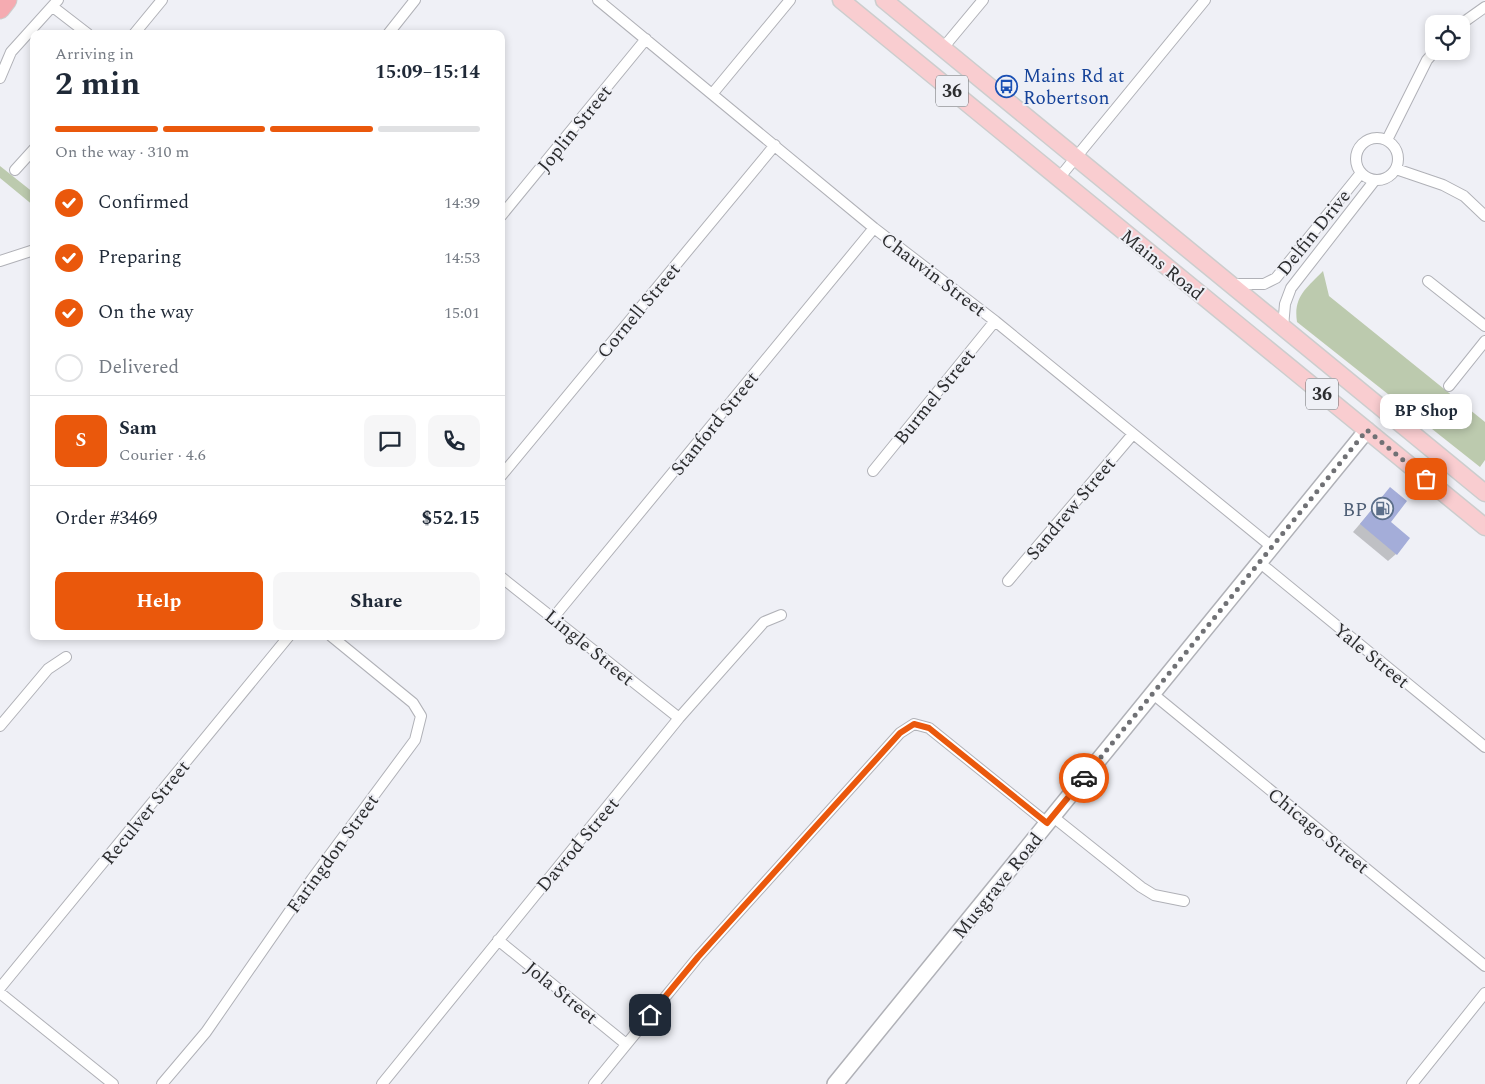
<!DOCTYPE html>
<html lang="en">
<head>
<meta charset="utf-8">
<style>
  body { margin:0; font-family:Spectral,serif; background:#f6f6f7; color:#1f2937; height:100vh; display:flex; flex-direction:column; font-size:19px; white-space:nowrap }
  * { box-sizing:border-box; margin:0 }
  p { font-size:16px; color:#747a83 }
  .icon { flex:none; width:28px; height:28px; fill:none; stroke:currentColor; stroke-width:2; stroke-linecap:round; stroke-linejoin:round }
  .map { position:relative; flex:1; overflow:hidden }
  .details { position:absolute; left:30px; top:30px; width:475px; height:610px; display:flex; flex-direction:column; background:#fff; border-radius:10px; box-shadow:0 2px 8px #0003 }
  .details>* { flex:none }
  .controls { position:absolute; left:1425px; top:15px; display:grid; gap:10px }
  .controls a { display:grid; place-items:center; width:45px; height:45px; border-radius:10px; background:#fff; box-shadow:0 2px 8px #0003; font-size:25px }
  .pin { position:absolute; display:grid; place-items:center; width:42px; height:42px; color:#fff; margin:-21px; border-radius:10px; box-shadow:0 2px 8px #0006 }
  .courier { position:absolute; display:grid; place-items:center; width:50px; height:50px; margin:-25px; border:4px solid #ea580c; border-radius:50%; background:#fff; color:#222; box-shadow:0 1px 6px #0007 }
  .bubble { position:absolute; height:35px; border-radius:10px; background:#fff; box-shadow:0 2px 8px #0003; font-size:16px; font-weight:700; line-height:35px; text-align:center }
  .headline em { font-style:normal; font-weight:700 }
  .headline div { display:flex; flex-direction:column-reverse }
  .headline { display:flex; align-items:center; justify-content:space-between; height:85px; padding:0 25px }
  h1 { font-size:32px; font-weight:700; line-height:38px }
  .bar { display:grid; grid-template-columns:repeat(4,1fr); gap:8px 5px; align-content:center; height:60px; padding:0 25px }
  .bar i { height:6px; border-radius:4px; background:#e0e1e3 }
  .bar .selected { background:#ea580c }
  .bar p { grid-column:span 4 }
  .line { display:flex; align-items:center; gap:12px; padding:0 25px; border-top:1px solid #e0e1e3 }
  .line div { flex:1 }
  .round { display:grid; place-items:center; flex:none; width:52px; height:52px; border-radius:10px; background:#f6f6f7 }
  ol { padding:0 25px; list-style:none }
  li { display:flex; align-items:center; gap:15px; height:55px }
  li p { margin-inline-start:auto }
  li .icon { padding:5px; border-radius:50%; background:#ea580c; color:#fff; stroke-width:4 }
  li:last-child { color:#747a83 }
  li i { width:28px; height:28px; border:2px solid #e0e1e3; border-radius:50% }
  .primary-button { display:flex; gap:10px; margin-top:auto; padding:10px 25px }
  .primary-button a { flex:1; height:58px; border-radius:10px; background:#ea580c; color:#fff; font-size:20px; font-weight:700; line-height:58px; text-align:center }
  .primary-button a+a { background:#f6f6f7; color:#1f2937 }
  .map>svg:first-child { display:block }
  .green { fill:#bccaae }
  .shadow { fill:#0003 }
  .building { fill:#a4add9 }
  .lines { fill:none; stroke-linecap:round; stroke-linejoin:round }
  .street-casing { stroke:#b0b1b7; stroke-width:12 }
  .secondary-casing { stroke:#b0b1b7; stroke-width:18 }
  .primary-casing { stroke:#cccdcd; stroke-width:19 }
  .highway-casing { stroke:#cccdcd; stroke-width:21 }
  .street { stroke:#fff; stroke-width:10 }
  .secondary { stroke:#fff; stroke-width:15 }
  .primary { stroke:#f9cdd0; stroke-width:16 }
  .highway { stroke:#f5abb1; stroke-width:19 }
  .done { stroke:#707175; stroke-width:5; stroke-dasharray:0 9 }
  .route { stroke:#ea580c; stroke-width:6 }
  .labels { text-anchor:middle; stroke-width:4; stroke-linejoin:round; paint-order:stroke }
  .shield { fill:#eff0f6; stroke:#66686b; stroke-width:1 }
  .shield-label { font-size:18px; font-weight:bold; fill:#2c2d2f }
  .transit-label { font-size:19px; fill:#164399; stroke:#eff0f6; text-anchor:start }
  .street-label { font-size:19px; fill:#2c2d2f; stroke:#eff0f6 }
  .service-label { font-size:19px; fill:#4e5e75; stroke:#eff0f6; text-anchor:end }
</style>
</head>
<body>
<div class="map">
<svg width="1485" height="1084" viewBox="0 0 1485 1084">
  <rect width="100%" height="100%" fill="#eff0f6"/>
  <path class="green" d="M0,166L34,193V206L0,178Z
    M1323,271L1329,296L1485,422V460L1480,467L1297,322C1293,296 1307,288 1323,271Z"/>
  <path class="shadow" d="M1371,511L1389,522L1396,554L1388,561L1353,532Z"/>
  <path class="building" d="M1390,487L1407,501L1391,522L1410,538L1397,555L1360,524Z"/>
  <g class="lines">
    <defs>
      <path id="street" d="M598,0L874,228L995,321L1272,547
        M53,7L88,34
        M1461,24L1485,7
        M134,34L162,0
        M388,34L415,0
        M943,48L983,0
        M0,78L11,52L58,0
        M713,93L790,0
        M1356 159a21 21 0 1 1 42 0a21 21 0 1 1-42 0Z
        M1387,140L1427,60L1435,51
        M1396,169L1443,185L1464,196L1485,216
        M15,170L34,149
        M1059,178L1205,0
        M501,216L646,39
        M0,261L34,250
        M1428,281L1485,326
        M1231,284H1264L1276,278L1361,173
        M1283,327L1285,304L1291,288L1375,180
        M1449,386L1485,341
        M873,471L995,321
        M501,476L775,145
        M1259,562L1485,747
        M501,577L679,718
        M1008,581L1133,434
        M553,618L874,228
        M1153,694L1485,966
        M0,726L48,669L66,657
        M1052,816L1141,887L1154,895L1184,901
        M498,940L626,1044
        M0,988L289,636
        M0,993L113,1084
        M162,1084L206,1032L312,879L415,740L421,716L413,703L331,636
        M382,1084L679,718L764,622L781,615
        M594,1084L698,957L900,733L914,724L929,728L1047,823
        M1412,1084L1485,993"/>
      <path id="secondary" d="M835,1084L1367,430"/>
      <path id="primary" d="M841,0L1485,527
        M884,0L1485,493"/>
      <path id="highway" d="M0,9L7,0"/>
    </defs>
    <use href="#street" class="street-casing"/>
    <use href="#secondary" class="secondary-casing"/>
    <use href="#primary" class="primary-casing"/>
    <use href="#highway" class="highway-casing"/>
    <use href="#street" class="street"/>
    <use href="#secondary" class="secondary"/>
    <use href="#primary" class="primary"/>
    <use href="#highway" class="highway"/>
  </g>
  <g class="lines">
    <path class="done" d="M1084,778L1367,430L1426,479"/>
    <path class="route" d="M650,1015L698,957L900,733L914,724L929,728L1047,823L1084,778"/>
  </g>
  <defs>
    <symbol id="bus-ring" viewBox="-11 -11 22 22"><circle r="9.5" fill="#eff0f6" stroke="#1a4fb4" stroke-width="1.5"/><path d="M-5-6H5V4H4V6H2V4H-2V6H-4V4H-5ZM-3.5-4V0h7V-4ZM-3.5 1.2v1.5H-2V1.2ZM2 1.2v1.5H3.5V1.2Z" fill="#1a4fb4"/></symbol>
    <symbol id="fuel-ring" viewBox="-11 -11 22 22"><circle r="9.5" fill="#eff0f6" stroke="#5c6f8a" stroke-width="1.5"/><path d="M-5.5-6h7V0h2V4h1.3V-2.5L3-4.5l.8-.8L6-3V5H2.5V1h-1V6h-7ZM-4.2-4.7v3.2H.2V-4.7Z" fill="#5c6f8a"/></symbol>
  </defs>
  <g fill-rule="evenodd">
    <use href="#bus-ring" x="994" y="74" width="25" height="25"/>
    <use href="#fuel-ring" x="1370" y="496" width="25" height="25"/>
  </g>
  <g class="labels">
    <g class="shield">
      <rect x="936" y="75.5" width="32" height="31" rx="4"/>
      <rect x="1306" y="378.5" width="32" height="31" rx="4"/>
    </g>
    <g class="shield-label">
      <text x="952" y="97">36</text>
      <text x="1322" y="400">36</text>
    </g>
    <g class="transit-label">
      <text x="1023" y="82">Mains Rd at<tspan x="1023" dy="22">Robertson</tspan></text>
    </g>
    <g class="street-label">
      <text transform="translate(574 128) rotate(-51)" y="7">Joplin Street</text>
      <text transform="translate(1313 232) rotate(-51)" y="7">Delfin Drive</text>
      <text transform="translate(1163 264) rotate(39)" y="7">Mains Road</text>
      <text transform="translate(934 274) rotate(37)" y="7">Chauvin Street</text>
      <text transform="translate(638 310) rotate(-50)" y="7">Cornell Street</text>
      <text transform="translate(934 396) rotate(-51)" y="7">Burmel Street</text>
      <text transform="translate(714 423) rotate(-51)" y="7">Stanford Street</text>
      <text transform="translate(1070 508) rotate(-50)" y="7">Sandrew Street</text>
      <text transform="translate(590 647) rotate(39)" y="7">Lingle Street</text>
      <text transform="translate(1372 655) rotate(39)" y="7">Yale Street</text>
      <text transform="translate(145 812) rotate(-51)" y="7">Reculver Street</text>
      <text transform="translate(1319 830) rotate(39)" y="7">Chicago Street</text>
      <text transform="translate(577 844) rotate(-50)" y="7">Davrod Street</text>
      <text transform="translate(332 853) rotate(-54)" y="7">Faringdon Street</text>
      <text transform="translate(997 885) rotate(-51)" y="7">Musgrave Road</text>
      <text transform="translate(562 992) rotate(39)" y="7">Jola Street</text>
    </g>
    <g class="service-label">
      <text x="1367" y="516">BP</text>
    </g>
  </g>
</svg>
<div class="controls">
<a><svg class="icon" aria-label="locate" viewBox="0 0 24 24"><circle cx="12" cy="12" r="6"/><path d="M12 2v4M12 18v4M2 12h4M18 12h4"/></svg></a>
</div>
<div class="pin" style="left:1426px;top:479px;background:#ea580c"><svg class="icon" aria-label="bag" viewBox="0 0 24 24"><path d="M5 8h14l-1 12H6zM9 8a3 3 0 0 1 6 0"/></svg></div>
<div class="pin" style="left:650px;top:1015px;background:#1f2937"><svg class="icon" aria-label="home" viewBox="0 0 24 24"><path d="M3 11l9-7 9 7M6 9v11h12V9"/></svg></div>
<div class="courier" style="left:1084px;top:778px"><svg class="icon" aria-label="car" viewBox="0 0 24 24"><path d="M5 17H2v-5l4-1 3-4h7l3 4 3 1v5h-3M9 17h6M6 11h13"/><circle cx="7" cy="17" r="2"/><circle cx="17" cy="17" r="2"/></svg></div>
<div class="bubble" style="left:1380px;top:394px;width:92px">BP Shop</div>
<section class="details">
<div class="headline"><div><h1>2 min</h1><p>Arriving in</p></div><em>15:09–15:14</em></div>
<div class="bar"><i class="selected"></i><i class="selected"></i><i class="selected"></i><i></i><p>On the way · 310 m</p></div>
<ol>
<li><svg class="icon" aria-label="check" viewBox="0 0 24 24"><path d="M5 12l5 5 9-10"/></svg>Confirmed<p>14:39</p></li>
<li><svg class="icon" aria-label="check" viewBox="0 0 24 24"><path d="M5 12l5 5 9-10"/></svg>Preparing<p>14:53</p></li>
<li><svg class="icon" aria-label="check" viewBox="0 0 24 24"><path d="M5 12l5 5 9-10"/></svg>On the way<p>15:01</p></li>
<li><i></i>Delivered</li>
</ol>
<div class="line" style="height:90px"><b class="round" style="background:#ea580c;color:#fff">S</b><div><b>Sam</b><p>Courier · 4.6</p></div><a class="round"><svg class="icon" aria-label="chat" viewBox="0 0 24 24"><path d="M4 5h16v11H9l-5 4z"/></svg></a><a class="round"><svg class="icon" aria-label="phone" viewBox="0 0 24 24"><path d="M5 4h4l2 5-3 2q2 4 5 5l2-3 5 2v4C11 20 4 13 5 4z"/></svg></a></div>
<div class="line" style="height:65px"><div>Order #3469</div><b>$52.15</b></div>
<div class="primary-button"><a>Help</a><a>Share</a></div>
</section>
</div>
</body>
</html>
